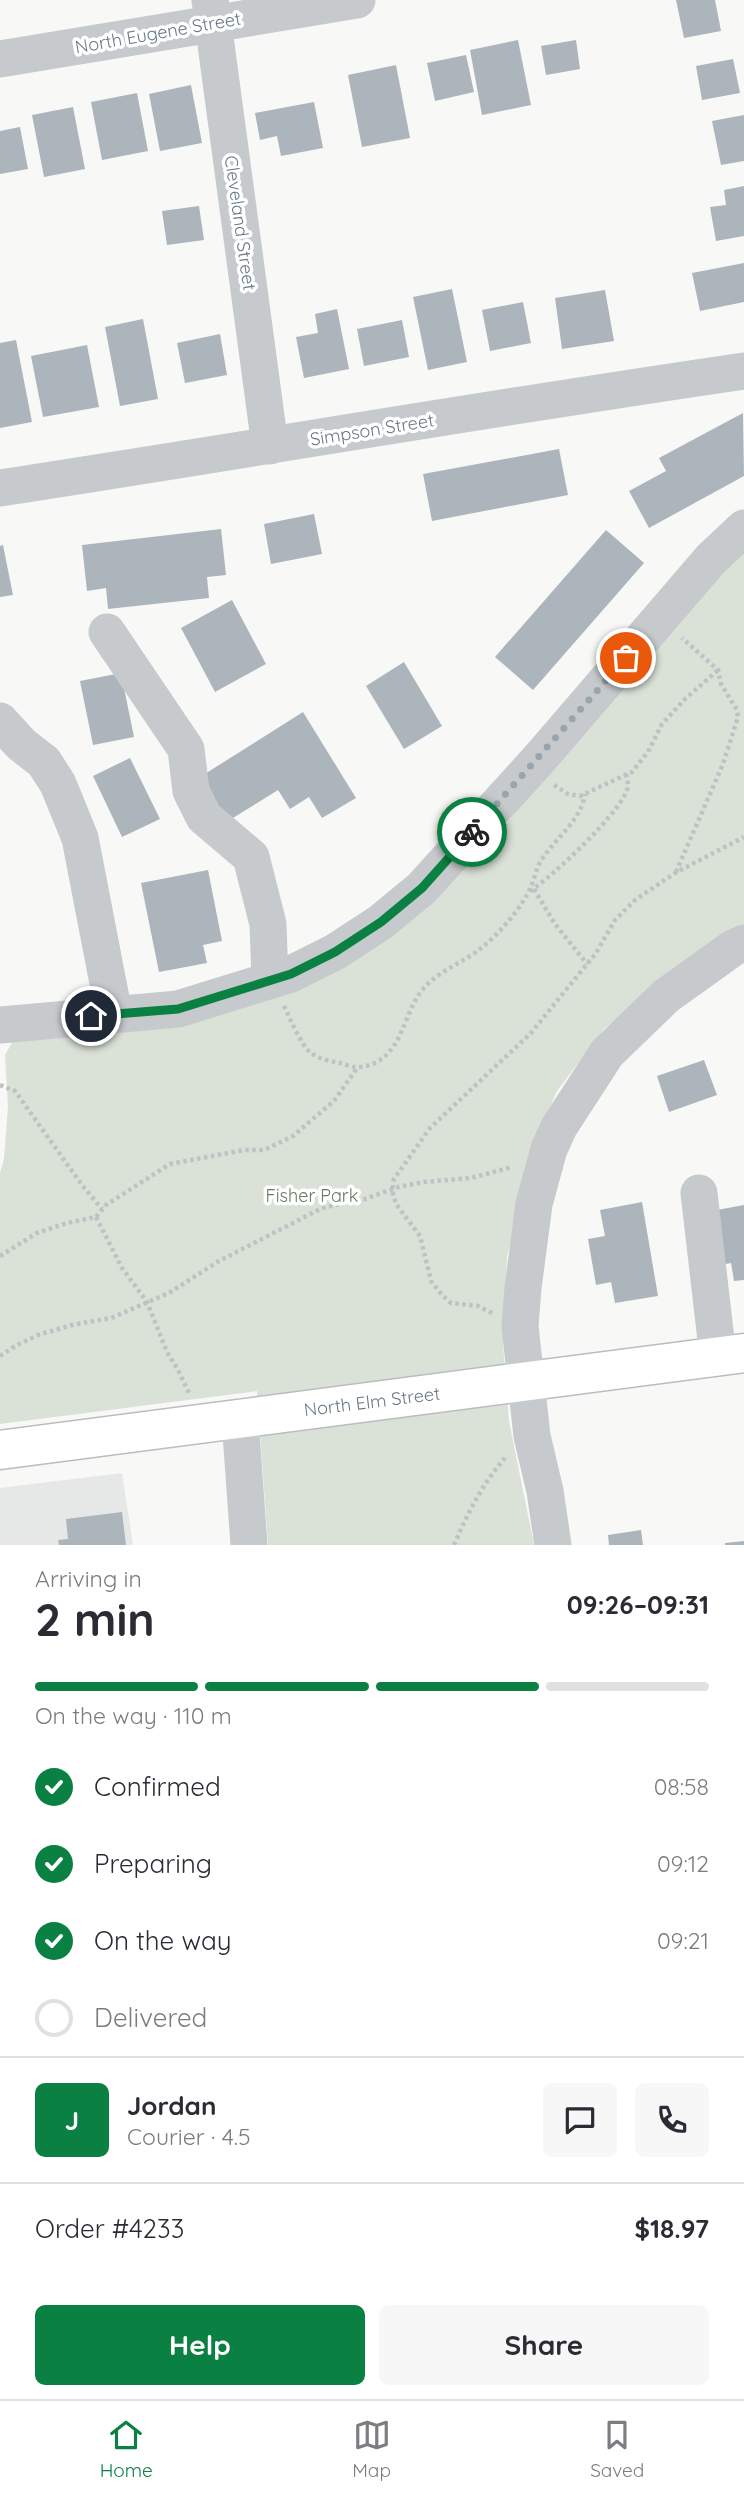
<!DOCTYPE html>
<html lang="en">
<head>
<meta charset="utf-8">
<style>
  body { margin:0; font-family:Quicksand,sans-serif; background:#f7f7f7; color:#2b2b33; height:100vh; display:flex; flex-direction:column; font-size:26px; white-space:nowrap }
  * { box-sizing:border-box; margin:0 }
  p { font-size:23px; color:#7c7c81 }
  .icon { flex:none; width:38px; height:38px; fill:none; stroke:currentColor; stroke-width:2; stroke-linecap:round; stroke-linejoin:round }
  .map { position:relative; height:1545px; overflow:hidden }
  .details { display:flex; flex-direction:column; background:#fff; flex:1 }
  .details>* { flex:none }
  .pin { position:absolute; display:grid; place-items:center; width:60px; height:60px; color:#fff; margin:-30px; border:4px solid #fff; border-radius:50%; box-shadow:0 2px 7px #0007 }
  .courier { position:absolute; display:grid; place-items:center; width:70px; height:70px; margin:-35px; border:5px solid #0b8043; border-radius:50%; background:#fff; color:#222; box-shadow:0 2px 9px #0007 }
  .headline em { font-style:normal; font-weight:700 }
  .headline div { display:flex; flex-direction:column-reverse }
  .headline { display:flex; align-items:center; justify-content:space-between; height:119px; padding:0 35px }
  h1 { font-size:46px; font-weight:700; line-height:52px }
  .bar { display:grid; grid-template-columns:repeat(4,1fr); gap:10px 7px; align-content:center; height:84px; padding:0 35px }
  .bar i { height:9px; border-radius:5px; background:#e1e1e2 }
  .bar .on { background:#0b8043 }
  .bar p { grid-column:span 4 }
  .line { display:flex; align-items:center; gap:18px; padding:0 35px; border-top:2px solid #e1e1e2 }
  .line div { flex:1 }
  .round { display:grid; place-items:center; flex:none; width:74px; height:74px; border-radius:10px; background:#f7f7f7 }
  ol { padding:0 35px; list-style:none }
  li { display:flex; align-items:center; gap:21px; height:77px }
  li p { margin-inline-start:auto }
  li .icon { padding:7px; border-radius:50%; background:#0b8043; color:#fff; stroke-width:4 }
  li:last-child { color:#7c7c81 }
  li i { width:38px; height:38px; border:4px solid #e1e1e2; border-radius:50% }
  .cta { display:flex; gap:14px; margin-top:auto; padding:14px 35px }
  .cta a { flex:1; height:80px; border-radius:10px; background:#0b8043; color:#fff; font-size:28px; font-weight:700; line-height:80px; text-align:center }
  .cta a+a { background:#f7f7f7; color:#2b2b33 }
  .tab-bar { display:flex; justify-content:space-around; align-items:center; height:98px; border-top:2px solid #e1e1e2; background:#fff; font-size:19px; color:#7c7c81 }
  .tab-bar a { display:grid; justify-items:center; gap:4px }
  .tab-bar .on { color:#0b8043 }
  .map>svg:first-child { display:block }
  .built { fill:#e6e7e7 }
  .green { fill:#dae1d7 }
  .building { fill:#acb5bb }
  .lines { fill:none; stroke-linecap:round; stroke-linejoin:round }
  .major-casing { stroke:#b9bdc1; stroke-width:41 }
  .path { stroke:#bfc2c4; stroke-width:4.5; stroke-dasharray:3.5 3.5; stroke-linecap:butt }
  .minor { stroke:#c6cacd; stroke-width:37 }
  .major { stroke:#fff; stroke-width:38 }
  .done { stroke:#99a5ae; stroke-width:7; stroke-dasharray:0 12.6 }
  .route { stroke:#0b8043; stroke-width:9 }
  .labels { text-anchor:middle; stroke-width:7; stroke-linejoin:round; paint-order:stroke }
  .street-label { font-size:18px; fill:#667988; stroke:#fff }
  .park-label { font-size:18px; fill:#667a62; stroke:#fff }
</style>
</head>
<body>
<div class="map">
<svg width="744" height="1545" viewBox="0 0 744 1545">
  <rect width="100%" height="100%" fill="#f8f8f6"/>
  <path class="built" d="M122,1473L133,1545H0V1488Z"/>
  <path class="green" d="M744,546V926L704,950L604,1029L557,1091L535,1142L507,1256L503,1344L509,1421L534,1545H268L257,1391L0,1424V1173L4,1159L8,1106L5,1055L13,1041L184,1022L421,908L492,841L593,718Z"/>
  <path class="building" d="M676,0H715L721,31L684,38Z
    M518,40L531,105L482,115L470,50Z
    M576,40L580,69L546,75L541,46Z
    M466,55L474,92L435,101L427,63Z
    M733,59L740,93L702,100L696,66Z
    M396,65L410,138L362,147L348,75Z
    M191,85L202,143L160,151L149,94Z
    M137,93L148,151L102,160L91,102Z
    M314,102L323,148L281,156L277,136L260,140L255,113Z
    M73,107L85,169L44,177L32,115Z
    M744,115V161L721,165L712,121Z
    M20,127L28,169L0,174V131Z
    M744,186V236L716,241L710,207L726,205L724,190Z
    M199,206L204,240L167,245L162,211Z
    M744,263V302L700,311L692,273Z
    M452,289L467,362L428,370L413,297Z
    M605,290L614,341L562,349L555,298Z
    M523,302L531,343L490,351L482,310Z
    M337,309L349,369L304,378L296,337L318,333L315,314Z
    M143,319L158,399L120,406L105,327Z
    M402,320L409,357L364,366L357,329Z
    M220,334L227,375L185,383L177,343Z
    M16,340L32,422L0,428V343Z
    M87,345L99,407L43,417L31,356Z
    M743,413L744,476L649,528L629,491L666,471L659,458Z
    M559,449L568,495L432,521L423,474Z
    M314,514L322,554L271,564L264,524Z
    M221,529L226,575L207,577L209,598L108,609L106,588L87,591L82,545Z
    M606,530L644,563L533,690L495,657Z
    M3,545L13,595L0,597V546Z
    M232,600L266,664L215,692L181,628Z
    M404,662L442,726L404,749L366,686Z
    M121,673L134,737L93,745L80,681Z
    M303,712L356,798L322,818L309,797L290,809L278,790L228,821L200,777Z
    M130,758L160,819L122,837L93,776Z
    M208,870L222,941L203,945L207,963L159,972L141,883Z
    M704,1060L717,1095L669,1112L657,1076Z
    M642,1202L658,1296L615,1303L611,1282L596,1285L588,1239L605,1236L600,1210Z
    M744,1205V1280L734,1281L731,1263L715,1266L706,1212Z
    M122,1512L126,1545H59L58,1540L68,1539L66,1519Z
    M641,1530L643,1545H609L608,1535Z
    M744,1541V1545H725V1543Z"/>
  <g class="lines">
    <defs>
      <path id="major" d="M0,1450L744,1353"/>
    </defs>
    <use href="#major" class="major-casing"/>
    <path class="path" d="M554,785L568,794L580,796L632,772L648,752L662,724L685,699L718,670
      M676,872L723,764L738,717L737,710L721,684L718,670L682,638
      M534,889L555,924L587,964
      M530,891C551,878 626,808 628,786C628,782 627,778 626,774
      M284,1006C290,1018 301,1045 310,1052C318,1059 330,1061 340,1063C346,1065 354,1068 360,1067C401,1062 401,1020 420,993C435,972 461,964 480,949C498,935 517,913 528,893C534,883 535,869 542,859C557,837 581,820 585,794
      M0,1085L15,1091L82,1185L102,1209
      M96,1217L122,1268L147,1302L167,1352L178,1370L190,1395
      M0,1256L37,1233L67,1223L96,1217L106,1205L170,1164L244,1150H264L293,1136L334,1101L357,1068
      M492,1313L478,1306L451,1303L442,1295L431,1281L420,1236L396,1204L392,1190L394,1179L430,1128L531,1033L596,953L615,920L635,900L675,873L744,837
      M0,1356L17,1345L38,1335L72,1325L111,1318L169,1293L219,1261L322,1208L365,1199L398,1187L424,1182L471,1178L512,1167
      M454,1545C467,1514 483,1483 505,1458"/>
    <path class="minor" d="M210,0L270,446
      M0,59L357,0
      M0,488C248,450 496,407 744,371
      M107,632L186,749L191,791L204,817L251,857L268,924L270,981
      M0,721L21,744L44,762L58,784L80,838L114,1014
      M0,1025L178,1009L291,974L335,952L381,922L422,888L540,758L711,559L744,528
      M699,1193L718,1357
      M240,1419L249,1545
      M553,1545L545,1491L532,1436L520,1326L523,1288L534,1204L549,1149L559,1127L607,1053L666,996L733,948L744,943"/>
    <use href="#major" class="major"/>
  </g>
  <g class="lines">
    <path class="done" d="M472,832L626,658"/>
    <path class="route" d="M91,1016L178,1009L291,974L335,952L381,922L422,888L472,832"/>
  </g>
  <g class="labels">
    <g class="street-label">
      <text transform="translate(158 33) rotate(-10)" y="6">North Eugene Street</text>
      <text transform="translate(240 223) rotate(82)" y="6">Cleveland Street</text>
      <text transform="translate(372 430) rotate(-9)" y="6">Simpson Street</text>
      <text transform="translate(372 1402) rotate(-7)" y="6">North Elm Street</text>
    </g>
    <g class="park-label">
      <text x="312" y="1202">Fisher Park</text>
    </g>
  </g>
</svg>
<div class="pin" style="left:626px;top:658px;background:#ea580c"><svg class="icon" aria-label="bag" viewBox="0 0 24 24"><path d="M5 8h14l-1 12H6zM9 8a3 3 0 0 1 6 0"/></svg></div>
<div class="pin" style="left:91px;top:1016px;background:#1f2937"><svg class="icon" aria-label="home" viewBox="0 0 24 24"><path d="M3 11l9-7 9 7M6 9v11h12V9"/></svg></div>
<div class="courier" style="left:472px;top:832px"><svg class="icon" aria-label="bike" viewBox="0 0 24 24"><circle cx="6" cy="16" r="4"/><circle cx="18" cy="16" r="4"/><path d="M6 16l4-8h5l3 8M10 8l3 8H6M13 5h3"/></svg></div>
</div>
<section class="details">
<div class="headline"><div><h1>2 min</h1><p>Arriving in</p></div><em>09:26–09:31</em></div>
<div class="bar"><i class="on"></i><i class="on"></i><i class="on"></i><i></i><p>On the way · 110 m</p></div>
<ol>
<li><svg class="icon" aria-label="check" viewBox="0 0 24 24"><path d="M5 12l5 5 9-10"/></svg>Confirmed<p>08:58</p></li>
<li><svg class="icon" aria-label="check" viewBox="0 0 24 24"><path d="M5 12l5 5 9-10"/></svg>Preparing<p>09:12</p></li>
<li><svg class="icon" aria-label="check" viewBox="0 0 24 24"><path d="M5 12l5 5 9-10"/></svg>On the way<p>09:21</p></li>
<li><i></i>Delivered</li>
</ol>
<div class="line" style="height:126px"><b class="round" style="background:#0b8043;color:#fff">J</b><div><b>Jordan</b><p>Courier · 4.5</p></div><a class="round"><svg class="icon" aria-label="chat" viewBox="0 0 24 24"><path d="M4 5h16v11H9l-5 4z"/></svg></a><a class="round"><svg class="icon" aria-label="phone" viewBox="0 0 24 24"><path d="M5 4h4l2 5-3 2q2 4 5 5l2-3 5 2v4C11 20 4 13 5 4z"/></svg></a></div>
<div class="line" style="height:91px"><div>Order #4233</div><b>$18.97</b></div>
<div class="cta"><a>Help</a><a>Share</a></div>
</section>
<nav class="tab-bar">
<a class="on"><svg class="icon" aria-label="home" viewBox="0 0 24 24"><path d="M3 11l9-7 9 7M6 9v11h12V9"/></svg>Home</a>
<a><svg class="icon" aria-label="map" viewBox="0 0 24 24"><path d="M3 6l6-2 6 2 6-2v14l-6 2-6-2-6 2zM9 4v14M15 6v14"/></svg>Map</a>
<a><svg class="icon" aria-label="saved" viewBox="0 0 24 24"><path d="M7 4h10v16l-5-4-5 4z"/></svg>Saved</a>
</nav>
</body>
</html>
